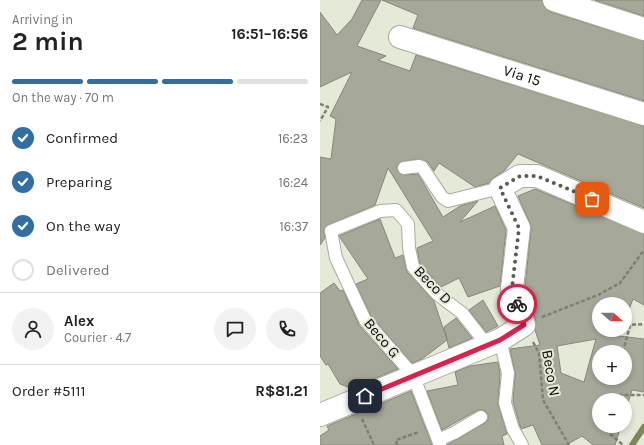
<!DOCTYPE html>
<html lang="en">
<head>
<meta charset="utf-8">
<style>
  body { margin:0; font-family:Karla,sans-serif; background:#f2f2f2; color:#222; height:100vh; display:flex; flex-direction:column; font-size:15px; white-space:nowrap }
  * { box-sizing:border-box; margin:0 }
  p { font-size:13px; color:#767676 }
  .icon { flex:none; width:22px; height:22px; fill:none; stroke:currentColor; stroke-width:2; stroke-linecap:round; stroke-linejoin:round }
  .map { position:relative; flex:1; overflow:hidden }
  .details { display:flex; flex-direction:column; background:#fff; width:320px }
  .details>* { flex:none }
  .needle { width:26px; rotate:110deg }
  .tools { position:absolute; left:272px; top:297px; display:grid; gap:8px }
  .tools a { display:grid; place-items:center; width:40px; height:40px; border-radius:50%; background:#fff; box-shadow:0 2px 6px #0003; font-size:20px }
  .pin { position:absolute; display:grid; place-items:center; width:34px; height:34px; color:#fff; margin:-17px; border-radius:8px; box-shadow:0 2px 6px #0006 }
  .courier { position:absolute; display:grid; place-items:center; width:40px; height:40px; margin:-20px; border:3px solid #e11d48; border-radius:50%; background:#fff; color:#222; box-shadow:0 1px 5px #0007 }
  .summary em { font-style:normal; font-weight:700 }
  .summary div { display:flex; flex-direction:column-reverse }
  .summary { display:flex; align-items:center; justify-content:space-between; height:68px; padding:0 12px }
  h1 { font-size:26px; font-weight:700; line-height:30px }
  .bar { display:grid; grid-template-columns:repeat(4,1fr); gap:6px 4px; align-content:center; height:48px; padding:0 12px }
  .bar i { height:5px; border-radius:3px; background:#e0e0e0 }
  .bar .current { background:#2f6fa5 }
  .bar p { grid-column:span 4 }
  .line { display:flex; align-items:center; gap:10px; padding:0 12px; border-top:1px solid #e0e0e0 }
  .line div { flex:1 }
  .round { display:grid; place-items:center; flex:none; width:42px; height:42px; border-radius:21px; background:#f2f2f2 }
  ol { padding:0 12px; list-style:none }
  li { display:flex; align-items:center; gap:12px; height:44px }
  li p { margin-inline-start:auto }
  li .icon { padding:4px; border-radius:50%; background:#2f6fa5; color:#fff; stroke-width:4 }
  li:last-child { color:#767676 }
  li i { width:22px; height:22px; border:2px solid #e0e0e0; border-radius:50% }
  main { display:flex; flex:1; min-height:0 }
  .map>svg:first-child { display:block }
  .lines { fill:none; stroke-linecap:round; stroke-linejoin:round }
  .stream { stroke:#7e8658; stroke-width:6 }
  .building { fill:#a6a999; stroke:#858878; fill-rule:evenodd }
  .lane-casing { stroke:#a9ac9c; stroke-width:14 }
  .street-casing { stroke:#a9ac9c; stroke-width:24 }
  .path { stroke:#7e8075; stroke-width:2.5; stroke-dasharray:4 2; stroke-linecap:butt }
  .lane { stroke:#fff; stroke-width:12 }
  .street { stroke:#fff; stroke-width:22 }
  .done { stroke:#595b51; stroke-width:4; stroke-dasharray:0 7.2 }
  .route { stroke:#e11d48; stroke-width:5 }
  .labels { text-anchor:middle; stroke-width:4; stroke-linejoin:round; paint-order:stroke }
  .street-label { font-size:15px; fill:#0d0e08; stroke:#e5e9d8 }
</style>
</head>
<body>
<main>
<section class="details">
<div class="summary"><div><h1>2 min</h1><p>Arriving in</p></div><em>16:51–16:56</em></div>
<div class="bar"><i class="current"></i><i class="current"></i><i class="current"></i><i></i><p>On the way · 70 m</p></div>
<ol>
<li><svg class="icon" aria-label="check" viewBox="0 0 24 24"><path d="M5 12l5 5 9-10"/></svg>Confirmed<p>16:23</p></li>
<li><svg class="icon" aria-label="check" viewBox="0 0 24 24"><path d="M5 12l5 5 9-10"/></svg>Preparing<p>16:24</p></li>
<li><svg class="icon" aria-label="check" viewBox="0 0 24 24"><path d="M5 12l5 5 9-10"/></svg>On the way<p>16:37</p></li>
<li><i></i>Delivered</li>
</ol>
<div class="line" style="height:72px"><a class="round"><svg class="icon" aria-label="person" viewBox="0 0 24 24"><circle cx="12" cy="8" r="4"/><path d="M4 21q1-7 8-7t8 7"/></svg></a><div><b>Alex</b><p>Courier · 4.7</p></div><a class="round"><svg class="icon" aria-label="chat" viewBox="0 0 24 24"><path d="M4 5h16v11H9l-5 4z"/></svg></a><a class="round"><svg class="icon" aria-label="phone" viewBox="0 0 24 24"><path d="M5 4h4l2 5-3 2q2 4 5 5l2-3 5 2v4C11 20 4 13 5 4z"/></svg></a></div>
<div class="line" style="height:52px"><div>Order #5111</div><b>R$81.21</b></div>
</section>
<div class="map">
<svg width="324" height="445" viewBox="0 0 324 445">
  <rect width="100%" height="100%" fill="#e5e9d8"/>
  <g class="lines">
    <path class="stream" d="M312,445L324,427"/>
  </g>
  <path class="building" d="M42,0H61L37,46L66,56L58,60L90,71L96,55L324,126V208L198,154L184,171L173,178L169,183L155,187L119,163L114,171L108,162L98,159L80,162L77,166L78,172L85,175L98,174L123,217L140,206L158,201L140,222L175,206L186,230L180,286L148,297L139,278L121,287L100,264L97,248L113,241L68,168L55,205L6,226L4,229L5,238L0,245V157L11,159L16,119L10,116L32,72L0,87V12L17,35L32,19Z
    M62,0H222L225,8L230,12L324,41V101L93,28L98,15Z
    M275,0H324V16Z
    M215,189L324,234V305L313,299L305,320V304H279V330H301L299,336L324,339V392L312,390L305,412V400H279V426H301L295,445H273L262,436L246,445H222L213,425L201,429L200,426L193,402L195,373L190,349L220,345L215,330L216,321L205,287L211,229L210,223L198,196ZM276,339L264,382L241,373L237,346ZM279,352H305V378H279Z
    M60,219L75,258L83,255L87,272L114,301L127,340L124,327L136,318L152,338L129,348L127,340L102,359L92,363L51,316L36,284L48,279L19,236Z
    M14,283L20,291L23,290L39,325L78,369L31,388L20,384L8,364L6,365L0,356V293Z
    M163,300L178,326L166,332L149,310Z
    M178,362L180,374L178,405L187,434L182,436L184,445H127L165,423L168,420V414L164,410H158L122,430L107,391L138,385L135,372L150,366Z
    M91,391L112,445H0V436L9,430L7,426Z"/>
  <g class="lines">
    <defs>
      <path id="lane" d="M84,168L99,166L102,167L122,197L128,201L180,188
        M180,340L188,373L185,403L193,429L202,445
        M118,440L134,433L161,417
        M120,445L93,375L45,320L16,258L11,231L60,211L76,210L88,224L89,248L93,267L117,294L142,313L167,345"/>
      <g id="street">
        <path d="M234,0L324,29"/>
        <path id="s1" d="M80,37L324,114"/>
        <path d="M0,415L180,340L204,325L192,288L199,228L180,188L200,176H217L324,222"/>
      </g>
    </defs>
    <use href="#lane" class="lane-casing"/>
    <use href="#street" class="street-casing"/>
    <path class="path" d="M0,104L8,107L0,121
      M222,317L278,295L300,283L324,250
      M213,342L219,353L223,400L249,445
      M303,352L310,325L324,324
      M284,400L286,395H324
      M279,412L275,422L279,425
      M42,419L54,445
      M281,426L303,445
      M77,445L76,440L99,432"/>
    <use href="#lane" class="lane"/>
    <use href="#street" class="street"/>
  </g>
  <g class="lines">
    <path class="done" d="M197,304L192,288L199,228L180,188L200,176H217L272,199"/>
    <path class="route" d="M45,396L180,340L204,325L197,304"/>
  </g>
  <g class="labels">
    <g class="street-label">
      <text dy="5" stroke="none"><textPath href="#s1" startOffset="128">Via 15</textPath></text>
      <text transform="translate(113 285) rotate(46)" y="5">Beco D</text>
      <text transform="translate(62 338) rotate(50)" y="5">Beco G</text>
      <text transform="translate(231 373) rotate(80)" y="5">Beco N</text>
    </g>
  </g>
</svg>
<div class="tools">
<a><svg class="needle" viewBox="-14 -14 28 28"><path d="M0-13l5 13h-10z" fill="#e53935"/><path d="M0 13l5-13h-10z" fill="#767676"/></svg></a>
<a>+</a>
<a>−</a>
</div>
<div class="pin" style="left:272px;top:199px;background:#ea580c"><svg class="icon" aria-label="bag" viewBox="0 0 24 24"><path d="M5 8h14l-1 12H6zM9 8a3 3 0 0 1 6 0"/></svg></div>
<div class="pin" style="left:45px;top:396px;background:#1f2937"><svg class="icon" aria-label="home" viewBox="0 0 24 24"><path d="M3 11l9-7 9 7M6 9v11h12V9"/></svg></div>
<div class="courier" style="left:197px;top:304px"><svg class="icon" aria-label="bike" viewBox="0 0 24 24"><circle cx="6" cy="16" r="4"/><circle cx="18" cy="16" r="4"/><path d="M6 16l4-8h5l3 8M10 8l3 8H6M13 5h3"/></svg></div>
</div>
</main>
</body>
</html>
